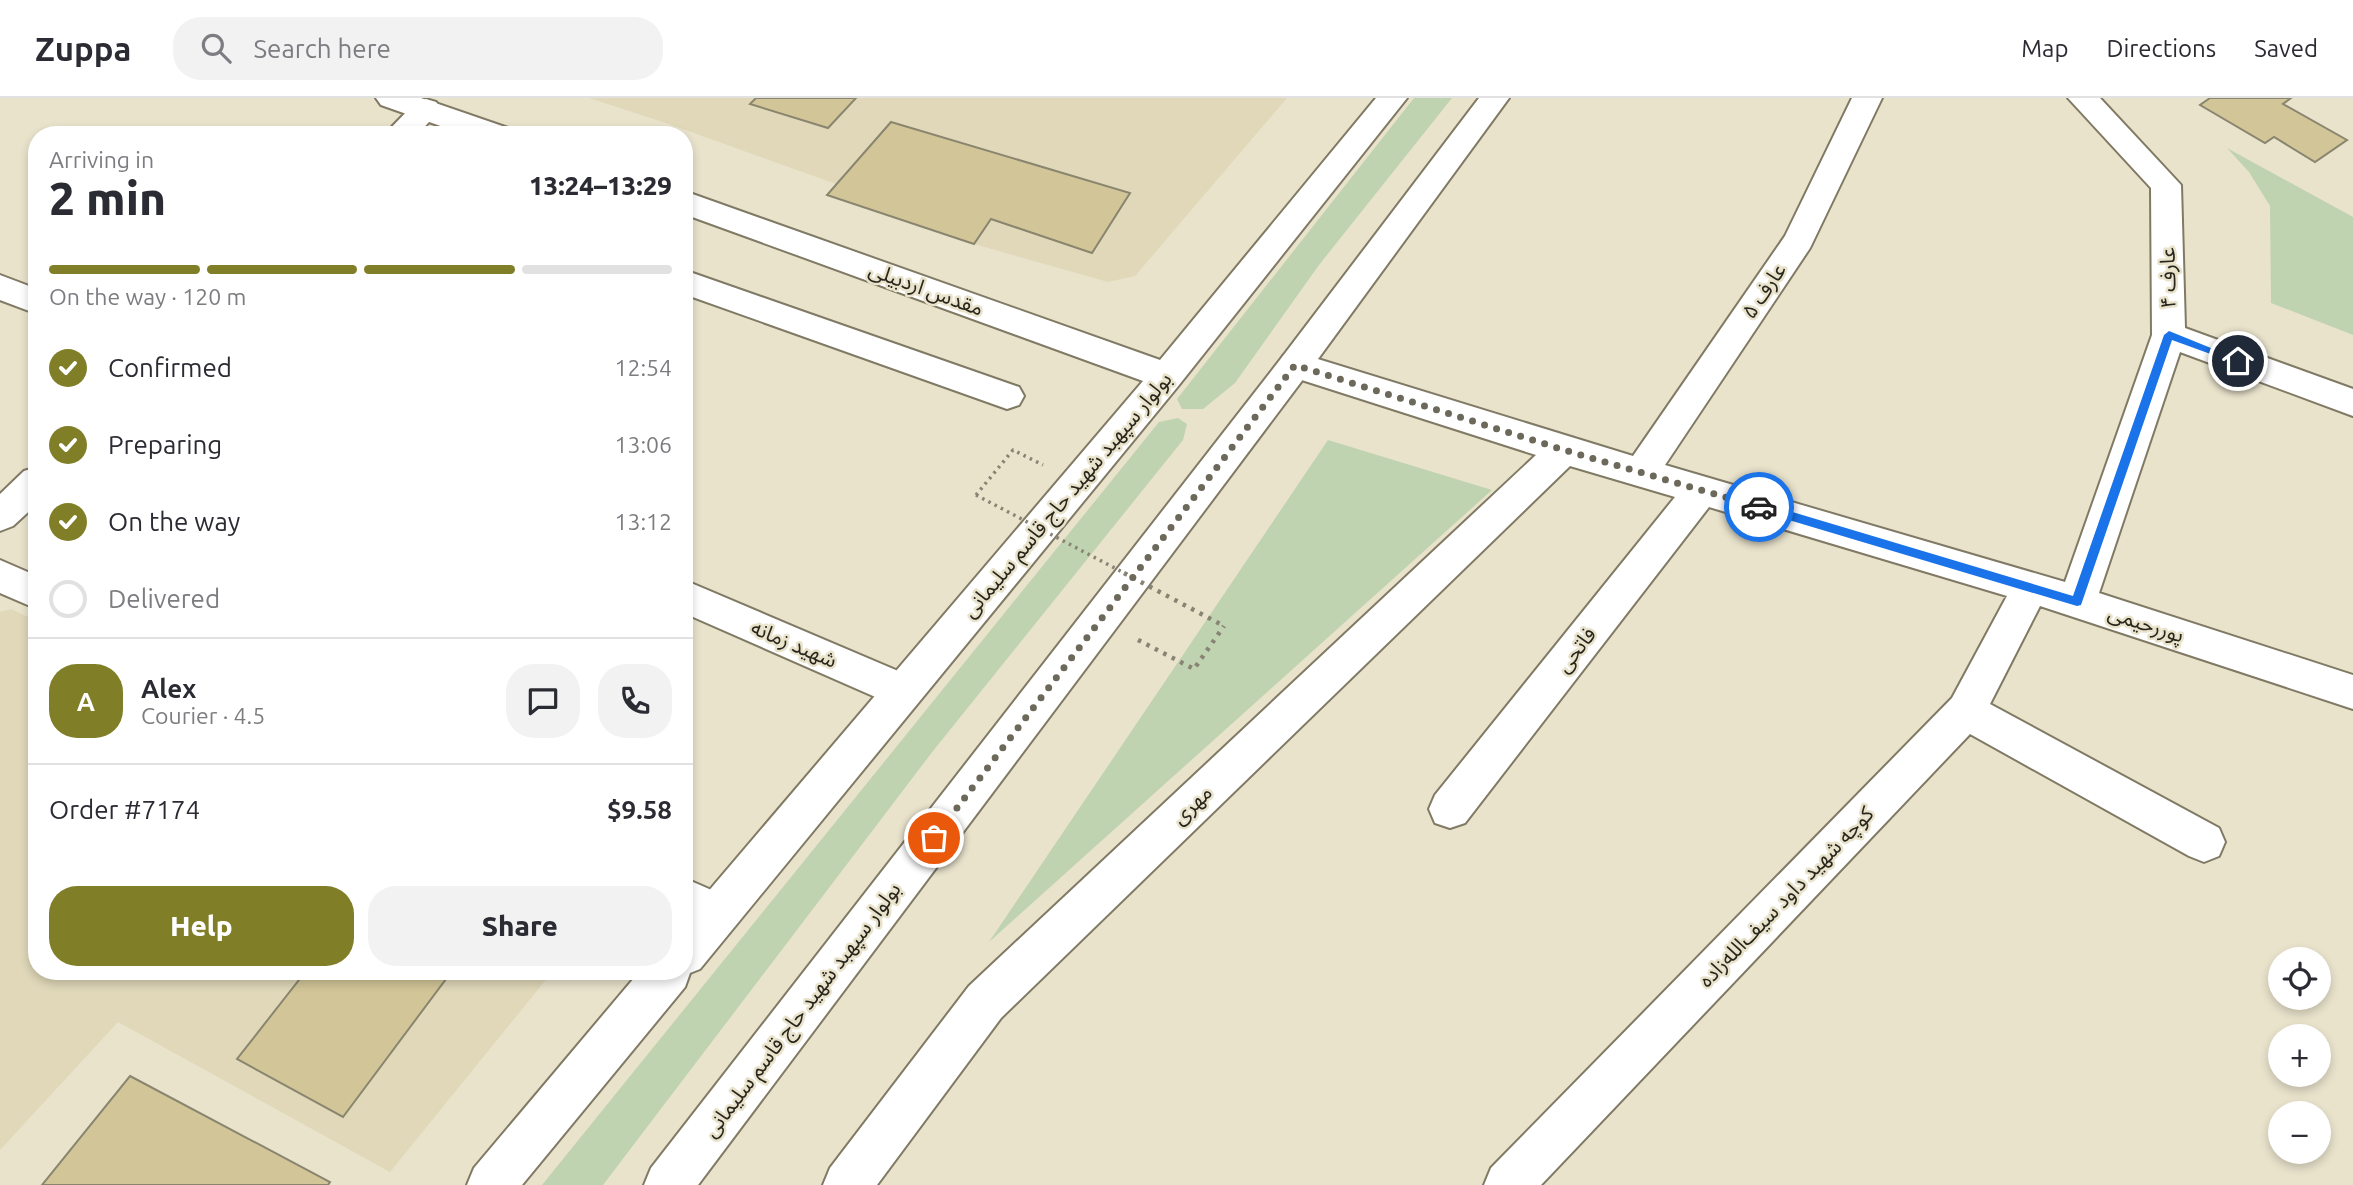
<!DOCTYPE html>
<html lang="en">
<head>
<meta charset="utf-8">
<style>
  body { margin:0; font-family:Ubuntu,"Noto Sans Arabic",sans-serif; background:#f2f2f3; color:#2b2b33; height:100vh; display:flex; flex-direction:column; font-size:26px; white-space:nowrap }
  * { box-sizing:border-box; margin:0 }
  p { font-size:23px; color:#7c7c81 }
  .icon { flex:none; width:38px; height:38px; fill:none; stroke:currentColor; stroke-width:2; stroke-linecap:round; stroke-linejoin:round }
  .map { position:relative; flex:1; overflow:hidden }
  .side { position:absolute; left:28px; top:28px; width:665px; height:854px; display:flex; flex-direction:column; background:#fff; border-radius:28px; box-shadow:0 4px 10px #0003 }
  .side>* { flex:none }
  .buttons { position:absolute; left:2268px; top:849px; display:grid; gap:14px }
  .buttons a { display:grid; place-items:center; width:63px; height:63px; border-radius:50%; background:#fff; box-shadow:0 4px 10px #0003; font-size:35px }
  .pin { position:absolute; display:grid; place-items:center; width:60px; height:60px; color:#fff; margin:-30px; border:4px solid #fff; border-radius:50%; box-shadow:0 2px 7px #0007 }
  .courier { position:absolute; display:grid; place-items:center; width:70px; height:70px; margin:-35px; border:5px solid #1a73e8; border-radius:50%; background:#fff; color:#222; box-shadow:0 2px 9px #0007 }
  .head em { font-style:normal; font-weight:800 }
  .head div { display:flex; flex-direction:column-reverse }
  .head { display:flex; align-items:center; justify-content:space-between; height:119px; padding:0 21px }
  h1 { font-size:46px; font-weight:800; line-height:52px }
  .bar { display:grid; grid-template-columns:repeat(4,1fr); gap:10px 7px; align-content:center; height:84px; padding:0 21px }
  .bar i { height:9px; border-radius:5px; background:#e1e1e2 }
  .bar .active { background:#807f28 }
  .bar p { grid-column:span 4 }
  .line { display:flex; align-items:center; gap:18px; padding:0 21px; border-top:2px solid #e1e1e2 }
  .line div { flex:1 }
  .round { display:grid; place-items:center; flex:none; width:74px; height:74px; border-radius:28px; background:#f2f2f3 }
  ol { padding:0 21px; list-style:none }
  li { display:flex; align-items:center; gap:21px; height:77px }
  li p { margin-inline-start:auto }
  li .icon { padding:7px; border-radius:50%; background:#807f28; color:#fff; stroke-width:4 }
  li:last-child { color:#7c7c81 }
  li i { width:38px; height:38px; border:4px solid #e1e1e2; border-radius:50% }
  .button { display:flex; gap:14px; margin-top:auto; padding:14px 21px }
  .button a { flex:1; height:80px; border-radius:28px; background:#807f28; color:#fff; font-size:28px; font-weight:800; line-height:80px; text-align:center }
  .button a+a { background:#f2f2f3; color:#2b2b33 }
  header { display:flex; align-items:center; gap:42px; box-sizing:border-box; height:98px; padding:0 35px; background:#fff; border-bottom:2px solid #e1e1e2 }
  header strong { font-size:33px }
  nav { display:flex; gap:38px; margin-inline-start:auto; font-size:24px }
  .search { width:490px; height:63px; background:#f2f2f3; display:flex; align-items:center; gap:18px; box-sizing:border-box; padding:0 24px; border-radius:28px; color:#7c7c81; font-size:26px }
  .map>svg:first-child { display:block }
  .built { fill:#e0d8b9 }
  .green { fill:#c0d3b0 }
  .building { fill:#d2c698; stroke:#8a856f; stroke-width:2 }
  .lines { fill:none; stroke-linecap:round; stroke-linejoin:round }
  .minor-casing { stroke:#807a65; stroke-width:4 }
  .major-casing { stroke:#807a65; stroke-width:4 }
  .path-far1 { stroke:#888474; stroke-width:3.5; stroke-dasharray:2.5 4.5; stroke-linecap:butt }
  .path { stroke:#888474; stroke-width:4.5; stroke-dasharray:3.5 6; stroke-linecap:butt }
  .minor { fill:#fff; fill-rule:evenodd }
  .major { fill:#fff; fill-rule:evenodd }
  .path-bridge-far1 { stroke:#888474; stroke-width:3.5; stroke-dasharray:2.5 4.5; stroke-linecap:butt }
  .path-bridge { stroke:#888474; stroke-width:4.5; stroke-dasharray:3.5 6; stroke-linecap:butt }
  .route { fill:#1a73e8 }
  .done { stroke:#6c685a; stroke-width:7; stroke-dasharray:0 12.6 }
  .labels { text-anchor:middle; stroke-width:5; stroke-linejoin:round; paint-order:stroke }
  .street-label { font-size:21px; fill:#28261d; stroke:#e9e3cc }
</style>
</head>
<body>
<header>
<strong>Zuppa</strong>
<div class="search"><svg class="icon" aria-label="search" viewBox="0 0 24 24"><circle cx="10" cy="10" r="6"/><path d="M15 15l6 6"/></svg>Search here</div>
<nav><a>Map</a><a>Directions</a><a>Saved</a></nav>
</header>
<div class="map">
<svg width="2353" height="1087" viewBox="0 0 2353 1087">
  <rect width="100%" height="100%" fill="#e9e3cc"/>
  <path class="built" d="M589,0H756L751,6L828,30L856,0H1287L1135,178L1108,184L974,146L827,97L836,86L669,26Z
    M11,511L37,523V873H553L390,1074L118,924L0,1052V514Z"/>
  <path class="green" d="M1414,0H1452L1319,167L1235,285L1203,311H1182L1177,301Z
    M2227,50L2353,119V237L2271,205L2270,108L2249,74Z
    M1178,320L1187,326L1183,342L933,653L603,1087H542L1159,324Z
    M1328,342L1492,392L989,844Z"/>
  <path class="building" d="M756,0H856L828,30L750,6Z
    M2210,0H2291L2283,6L2347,42L2315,64L2274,39L2265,45L2200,7Z
    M891,24L1130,95L1092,155L991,121L974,146L827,97Z
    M306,873H452L343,1019L237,961Z
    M130,978L330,1084L328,1087H42Z"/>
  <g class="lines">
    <defs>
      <path id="minor" d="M1852,0H1882L1810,150L1665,367L2065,484L2152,237L2151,90L2068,0H2100L2181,87L2185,230L2353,291V318L2180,254L2099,495L2353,577V611L2040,508L1990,606L2219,730L2225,744L2219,758L2204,764L2189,758L1970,636L1541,1087H1484L1491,1070L1952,600L2007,498L1709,409L1465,725L1450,730L1435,725L1429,711L1435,697L1675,399L1570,368L1001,920L877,1087H823L830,1070L969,888L1536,357L1283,276L1278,267L1283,258L1295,254L1633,358L1785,138Z
        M426,1L436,4L441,11L417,37H384L416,4Z
        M684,172L1019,289L1024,298L1019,307L1007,311L684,196Z
        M0,177L37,191V216L0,202Z
        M37,369V406L13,428L0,433V396L24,373Z
        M0,462L37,478V511L0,495Z
        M684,482L917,581L923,593L917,605L903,610L889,605L684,515Z
        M684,780L732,801L739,816L732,831L717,837L684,823Z"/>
      <path id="major" d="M376,0H421L508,30L512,37H466L381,7Z
        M1376,0H1407L1179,287L700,871L690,875L685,889L522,1087H467L474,1070L640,873H684V822L1143,283L684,116V93L1160,262Z
        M1479,0H1509L1307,276L698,1087H644L651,1070L1283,258Z"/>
    </defs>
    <use href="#minor" class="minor-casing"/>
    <use href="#major" class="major-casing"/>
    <path class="path-far1" d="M976,397L1013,352L1043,367"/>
    <path class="path" d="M1138,542L1194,571L1224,528"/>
    <use href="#minor" class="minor"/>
    <use href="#major" class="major"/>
    <path class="path-bridge-far1" d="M976,397L1128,477"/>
    <path class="path-bridge" d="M1124,475L1224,528"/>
  </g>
  <path class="route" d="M2169,233L2243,263L2238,266L2172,242L2081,507L2077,508L1759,413L1753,409L1759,404L2073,498L2164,237Z"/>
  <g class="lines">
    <path class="done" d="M934,740L1295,267L1564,352L1759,409"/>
  </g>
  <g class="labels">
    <g class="street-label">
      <text transform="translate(2168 180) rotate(-91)" y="7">عارف ۴</text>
      <text transform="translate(926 191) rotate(20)" y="7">مقدس اردبیلی</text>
      <text transform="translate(1764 193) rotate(-56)" y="7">عارف ۵</text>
      <text transform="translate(1067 397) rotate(-50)" y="7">بولوار سپهبد شهید حاج قاسم سلیمانی</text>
      <text transform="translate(2146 526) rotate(18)" y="7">پوررحیمی</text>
      <text transform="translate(794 546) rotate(23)" y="7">شهید زمانه</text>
      <text transform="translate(1576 552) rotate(-52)" y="7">فاتحی</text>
      <text transform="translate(1192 707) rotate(-44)" y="7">مهری</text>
      <text transform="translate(1786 799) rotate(-46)" y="7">کوچه شهید داود سیف‌الله‌زاده</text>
      <text transform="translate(802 912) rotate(-53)" y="7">بولوار سپهبد شهید حاج قاسم سلیمانی</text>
    </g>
  </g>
</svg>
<div class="buttons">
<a><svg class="icon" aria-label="locate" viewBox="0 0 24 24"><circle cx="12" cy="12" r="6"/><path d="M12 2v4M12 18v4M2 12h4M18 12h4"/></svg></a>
<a>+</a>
<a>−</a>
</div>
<div class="pin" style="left:934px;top:740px;background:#ea580c"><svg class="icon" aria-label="bag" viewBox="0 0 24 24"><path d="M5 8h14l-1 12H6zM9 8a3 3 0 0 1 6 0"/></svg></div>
<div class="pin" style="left:2238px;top:263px;background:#1f2937"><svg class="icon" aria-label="home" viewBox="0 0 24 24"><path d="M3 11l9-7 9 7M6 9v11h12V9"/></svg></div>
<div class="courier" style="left:1759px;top:409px"><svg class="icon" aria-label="car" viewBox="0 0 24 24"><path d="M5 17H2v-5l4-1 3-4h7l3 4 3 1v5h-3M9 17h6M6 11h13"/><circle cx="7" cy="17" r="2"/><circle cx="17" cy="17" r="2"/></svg></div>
<section class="side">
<div class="head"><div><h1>2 min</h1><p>Arriving in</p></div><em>13:24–13:29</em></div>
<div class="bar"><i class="active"></i><i class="active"></i><i class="active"></i><i></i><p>On the way · 120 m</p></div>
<ol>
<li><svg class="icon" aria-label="check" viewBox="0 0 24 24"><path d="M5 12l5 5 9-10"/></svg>Confirmed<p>12:54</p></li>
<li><svg class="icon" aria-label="check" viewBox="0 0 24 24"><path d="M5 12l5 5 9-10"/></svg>Preparing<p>13:06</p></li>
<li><svg class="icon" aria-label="check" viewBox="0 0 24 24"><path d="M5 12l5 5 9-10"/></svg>On the way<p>13:12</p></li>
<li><i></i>Delivered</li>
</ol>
<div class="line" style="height:126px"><b class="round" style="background:#807f28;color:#fff">A</b><div><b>Alex</b><p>Courier · 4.5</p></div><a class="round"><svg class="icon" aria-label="chat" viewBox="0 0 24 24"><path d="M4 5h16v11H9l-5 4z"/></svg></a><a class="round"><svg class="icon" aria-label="phone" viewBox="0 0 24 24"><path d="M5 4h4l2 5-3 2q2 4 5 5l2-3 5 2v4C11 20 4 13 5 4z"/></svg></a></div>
<div class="line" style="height:91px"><div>Order #7174</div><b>$9.58</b></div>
<div class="button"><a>Help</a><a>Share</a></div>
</section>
</div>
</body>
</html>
